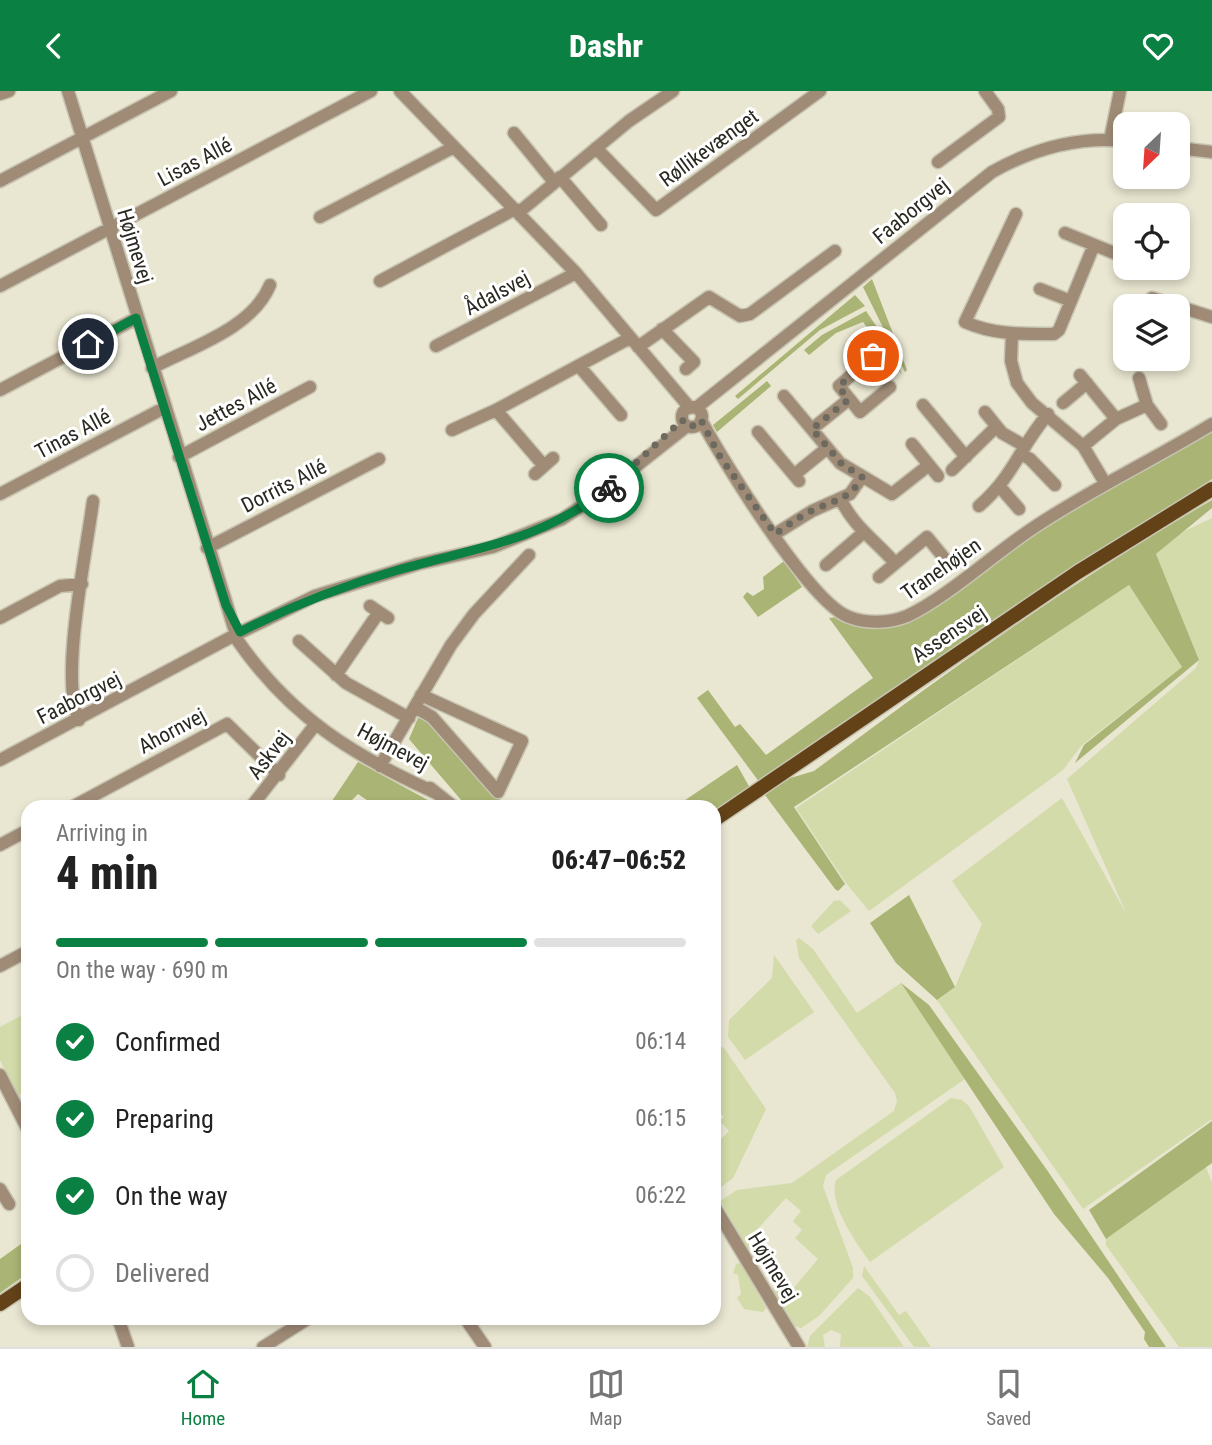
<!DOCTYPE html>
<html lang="en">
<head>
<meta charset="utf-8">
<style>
  body { margin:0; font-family:"Roboto Condensed",sans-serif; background:#f6f6f6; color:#222; height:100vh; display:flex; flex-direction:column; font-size:26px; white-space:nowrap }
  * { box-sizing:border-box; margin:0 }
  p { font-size:23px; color:#767676 }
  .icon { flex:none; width:38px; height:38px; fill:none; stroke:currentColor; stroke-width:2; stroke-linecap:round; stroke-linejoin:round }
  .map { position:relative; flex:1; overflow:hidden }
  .sheet { position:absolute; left:21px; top:709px; width:700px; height:525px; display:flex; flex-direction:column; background:#fff; border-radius:21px; box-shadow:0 4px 10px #0003 }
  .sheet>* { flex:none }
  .needle { width:46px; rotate:205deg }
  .tools { position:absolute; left:1113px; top:21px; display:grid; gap:14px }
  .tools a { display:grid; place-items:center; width:77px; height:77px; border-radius:14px; background:#fff; box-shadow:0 4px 10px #0003; font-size:35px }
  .pin { position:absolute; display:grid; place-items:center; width:60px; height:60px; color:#fff; margin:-30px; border:4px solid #fff; border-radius:50%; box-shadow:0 2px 7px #0007 }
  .courier { position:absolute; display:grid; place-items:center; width:70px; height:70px; margin:-35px; border:5px solid #0b8043; border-radius:50%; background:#fff; color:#222; box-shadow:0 2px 9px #0007 }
  .headline em { font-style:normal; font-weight:800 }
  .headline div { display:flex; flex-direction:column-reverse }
  .headline { display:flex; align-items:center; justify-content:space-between; height:119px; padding:0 35px }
  h1 { font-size:46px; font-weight:800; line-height:52px }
  .bar { display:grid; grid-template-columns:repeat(4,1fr); gap:10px 7px; align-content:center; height:84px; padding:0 35px }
  .bar i { height:9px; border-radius:5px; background:#e0e0e0 }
  .bar .active { background:#0b8043 }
  .bar p { grid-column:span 4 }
  ol { padding:0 35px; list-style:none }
  li { display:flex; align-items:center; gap:21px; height:77px }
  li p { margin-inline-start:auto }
  li .icon { padding:7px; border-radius:50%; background:#0b8043; color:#fff; stroke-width:4 }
  li:last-child { color:#767676 }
  li i { width:38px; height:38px; border:4px solid #e0e0e0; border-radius:50% }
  header { display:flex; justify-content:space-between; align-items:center; height:91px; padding:0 35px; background:#0b8043; color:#fff; font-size:32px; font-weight:800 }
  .tab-bar { display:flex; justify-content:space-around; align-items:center; height:98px; border-top:2px solid #e0e0e0; background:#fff; font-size:19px; color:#767676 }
  .tab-bar a { display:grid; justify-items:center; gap:4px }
  .tab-bar .active { color:#0b8043 }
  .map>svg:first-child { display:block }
  .green { fill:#d3dbaa }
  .forest { fill:#aab474 }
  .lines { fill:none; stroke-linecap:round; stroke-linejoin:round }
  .minor-casing { stroke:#c6c4b1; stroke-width:15 }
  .major-casing { stroke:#c6c4b1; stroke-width:17 }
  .minor { stroke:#9f8b76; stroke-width:12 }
  .major { stroke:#634218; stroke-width:14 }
  .done { stroke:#6c6a5f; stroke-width:7; stroke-dasharray:0 12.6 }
  .route { stroke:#0b8043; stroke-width:9 }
  .labels { text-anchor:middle; stroke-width:6; stroke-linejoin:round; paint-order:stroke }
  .street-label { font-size:21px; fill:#292821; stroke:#fff }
</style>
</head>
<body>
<header><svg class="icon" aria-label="back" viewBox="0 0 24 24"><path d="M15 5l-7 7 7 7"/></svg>Dashr<svg class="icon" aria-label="heart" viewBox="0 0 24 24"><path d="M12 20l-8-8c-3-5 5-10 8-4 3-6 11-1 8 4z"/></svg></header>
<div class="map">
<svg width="1212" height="1256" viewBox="0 0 1212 1256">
  <rect width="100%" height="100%" fill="#e9e6d1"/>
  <path class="green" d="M1212,427V1028L1083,1118L937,909L955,896L982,833L952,790L1062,707L1127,824L1067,688L1196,577L1199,569L1156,463L1183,441Z
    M1129,494L1182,576L1081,655L1063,679L869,820L846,792L796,717Z
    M840,809L851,820L818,843L811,835L834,810Z
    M799,847L813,858L857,922L901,892L965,988L826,1084L823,1095L853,1177V1187L819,1225L801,1237L795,1235L772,1198L781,1185L792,1199L818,1168L795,1147L802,1139L793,1130L801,1120L786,1107L751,1145L759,1154L748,1158L720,1110L737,1099L792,1092L894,1020L897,1010L895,1002L799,867L796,849Z
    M774,864L814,921L745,969L728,946L729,929L772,887Z
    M28,921V996L19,1004L20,1011L0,969V936Z
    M714,952L724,957L766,1018L733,1087L716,1100L714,1055L729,1040L720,1030L724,1026L718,1020L714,1024Z
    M951,1007L962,1009L969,1015L1004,1076L870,1171C856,1152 828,1113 836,1089Z
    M1206,1076L1212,1092V1256H1179L1106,1154V1148Z
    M740,1172L766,1217L763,1221L744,1218L737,1207L741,1203L738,1184L733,1182L736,1173Z
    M864,1175L899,1224L906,1220L931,1256H914L862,1185Z
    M858,1197L870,1206L904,1256H840L841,1243L831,1239L823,1244L825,1256H807L810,1245Z"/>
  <path class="forest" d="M872,188L907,279L905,281L863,196Z
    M855,204L865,215L820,239L738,308L735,305Z
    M866,220L885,248L902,284L863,231L836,242L809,264L804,259L822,244Z
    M767,290L771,295L717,341L713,334Z
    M1212,338V388L760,692L697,607L708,599L735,636L740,633L766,664L873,587L829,527L837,526L860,535H886L1073,417Z
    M1212,409V417L1156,463L1199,569L1075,672L1084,654L1182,576L1129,494L794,716L845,793L838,800L835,798L765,704L787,688L814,680C943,584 1072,490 1212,409Z
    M784,470L802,496L758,526L743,506L747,501L753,505L764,498L763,486Z
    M418,627L433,630L506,716H467L409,648Z
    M358,671L437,714L377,716L358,703L345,716H328Z
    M737,674L750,697L714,719V716H675Z
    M909,804L955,896L937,909L896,872L870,832Z
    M901,892L929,914L1047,1079L1166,1256H1149L1144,1248L1145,1241L1108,1187L1054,1123Z
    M1212,1030V1072L1106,1148L1089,1119Z
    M28,1148V1182L0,1202V1168Z"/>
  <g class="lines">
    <defs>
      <path id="minor" d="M68,0L238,550C290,625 352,664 434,701
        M400,0L576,182L690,317
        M0,3L9,0
        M514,42L554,91
        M1110,49L1120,0
        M596,57L656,119L820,0
        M1178,57L1212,61
        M938,71L999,26L998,18L985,0
        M560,86L601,134
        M0,90L171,0
        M518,122L629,30L673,0
        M1016,123L965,231C994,244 1023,243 1054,243L1059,239L1094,154
        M320,126L454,56
        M1065,142L1124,166
        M380,190L515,118
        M0,195L371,0
        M1040,198L1071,210
        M1152,207L1212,226
        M662,238L694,271L686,278
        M1012,242L1011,270L1017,292L1032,312L1083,355L1105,392
        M436,255L576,182
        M638,256L709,206L740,225L750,223L835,160
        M873,265L839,295L860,321L890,296
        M579,275L621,324
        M152,277C191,256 252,238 270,194
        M1080,284L1116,328
        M1139,287L1147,314L1161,333
        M0,299L137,227
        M784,305L840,372L892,403L929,374
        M1063,312L1087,292
        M923,314L966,366
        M682 326a10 10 0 1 1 20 0a10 10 0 1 1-20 0Z
        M696,317L992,81C1033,58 1077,45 1125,50
        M496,319L544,375
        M985,321L1002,342L1023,354
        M701,329C723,370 810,512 849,526C867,533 890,532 907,525C946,507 995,462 1033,437C1091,398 1153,369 1212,333
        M812,338L848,309
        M452,339L496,319L630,247
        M758,341L799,390
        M912,353L938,385
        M1083,355L1116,328L1147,314
        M1021,363L1030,368L1055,394
        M179,366L310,296
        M952,379L996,336
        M535,383L553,367
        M794,384L826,358
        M1000,396L1019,418
        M0,403L164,317
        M841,409C855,437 875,449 895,472
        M979,415C1014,385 1019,357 1048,323
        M775,443L812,420L850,403L862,386
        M207,457L379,368
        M826,474L863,442
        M879,486L927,446L945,468
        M370,515L388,527
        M0,527L60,495L82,493
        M299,550L346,592L409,627
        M336,584L379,521
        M415,616L432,626L498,701L522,650L421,604
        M79,629C59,589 87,458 93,410
        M0,669L235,544L315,505L418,473L493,456L562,428L602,402L687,335
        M380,675L451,554L474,523L529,464
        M430,697L454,716
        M72,716L227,633L279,684
        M251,716L315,634
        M0,754L28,739
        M0,875L28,860
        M0,984L28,1039
        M0,1098L9,1113
        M714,1115L799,1256
        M118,1227L128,1256
        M465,1227L485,1256
        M263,1256L309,1227"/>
      <path id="major" d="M714,729L1078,481L1212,398
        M0,1213L28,1194"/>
    </defs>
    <use href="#minor" class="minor-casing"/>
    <use href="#major" class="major-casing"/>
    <use href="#minor" class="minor"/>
    <use href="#major" class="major"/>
  </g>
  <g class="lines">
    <path class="done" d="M609,397L682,329L691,336L701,329L719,364L775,443C787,435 799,426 813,419C833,410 851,408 862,386L841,372L812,338L848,309L839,295L873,265"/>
    <path class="route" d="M88,253L136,227L226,514L240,541C291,515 342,495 398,479C481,455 536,452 609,397"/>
  </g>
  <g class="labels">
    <g class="street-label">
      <text transform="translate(709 57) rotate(-36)" y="7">Røllikevænget</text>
      <text transform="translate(195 71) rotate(-28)" y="7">Lisas Allé</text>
      <text transform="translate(911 120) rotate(-39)" y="7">Faaborgvej</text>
      <text transform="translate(135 155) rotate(73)" y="7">Højmevej</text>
      <text transform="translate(497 202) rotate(-28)" y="7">Ådalsvej</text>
      <text transform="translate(236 314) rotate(-28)" y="7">Jettes Allé</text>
      <text transform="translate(73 343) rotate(-28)" y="7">Tinas Allé</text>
      <text transform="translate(284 395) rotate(-27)" y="7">Dorrits Allé</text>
      <text transform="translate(941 478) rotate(-35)" y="7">Tranehøjen</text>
      <text transform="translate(949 543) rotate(-34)" y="7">Assensvej</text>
      <text transform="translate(79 607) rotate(-27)" y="7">Faaborgvej</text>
      <text transform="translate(172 640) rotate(-28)" y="7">Ahornvej</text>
      <text transform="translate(393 656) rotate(28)" y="7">Højmevej</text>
      <text transform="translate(269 664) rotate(-52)" y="7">Askvej</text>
      <text transform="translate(773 1176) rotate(59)" y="7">Højmevej</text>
    </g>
  </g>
</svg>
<div class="tools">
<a><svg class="needle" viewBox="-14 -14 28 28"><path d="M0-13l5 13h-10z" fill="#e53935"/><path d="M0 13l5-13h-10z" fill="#767676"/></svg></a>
<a><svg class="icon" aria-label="locate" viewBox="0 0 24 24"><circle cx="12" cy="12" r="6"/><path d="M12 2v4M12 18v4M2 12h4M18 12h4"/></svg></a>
<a><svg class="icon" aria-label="layers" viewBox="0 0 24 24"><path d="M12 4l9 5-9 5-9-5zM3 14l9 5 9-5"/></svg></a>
</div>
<div class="pin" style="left:873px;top:265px;background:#ea580c"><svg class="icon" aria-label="bag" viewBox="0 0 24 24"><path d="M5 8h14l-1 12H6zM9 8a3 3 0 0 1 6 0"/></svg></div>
<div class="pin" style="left:88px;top:253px;background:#1f2937"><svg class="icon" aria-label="home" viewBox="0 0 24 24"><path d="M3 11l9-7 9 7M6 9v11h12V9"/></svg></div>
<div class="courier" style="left:609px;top:397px"><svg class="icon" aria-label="bike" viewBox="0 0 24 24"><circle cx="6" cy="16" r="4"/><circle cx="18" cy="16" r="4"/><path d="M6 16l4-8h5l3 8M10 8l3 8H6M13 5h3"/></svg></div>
<section class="sheet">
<div class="headline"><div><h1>4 min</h1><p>Arriving in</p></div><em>06:47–06:52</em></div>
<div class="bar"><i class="active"></i><i class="active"></i><i class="active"></i><i></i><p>On the way · 690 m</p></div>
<ol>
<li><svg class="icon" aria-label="check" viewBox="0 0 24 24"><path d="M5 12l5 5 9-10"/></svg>Confirmed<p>06:14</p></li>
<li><svg class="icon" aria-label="check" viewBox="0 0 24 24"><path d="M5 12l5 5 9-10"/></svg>Preparing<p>06:15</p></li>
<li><svg class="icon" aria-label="check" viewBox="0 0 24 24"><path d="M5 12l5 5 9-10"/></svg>On the way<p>06:22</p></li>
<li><i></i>Delivered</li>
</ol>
</section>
</div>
<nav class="tab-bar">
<a class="active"><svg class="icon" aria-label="home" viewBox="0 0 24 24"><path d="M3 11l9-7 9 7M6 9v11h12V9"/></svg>Home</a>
<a><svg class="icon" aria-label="map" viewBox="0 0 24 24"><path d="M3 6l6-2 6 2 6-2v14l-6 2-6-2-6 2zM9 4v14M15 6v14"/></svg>Map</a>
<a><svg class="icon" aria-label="saved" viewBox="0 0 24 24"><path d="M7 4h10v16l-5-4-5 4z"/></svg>Saved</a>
</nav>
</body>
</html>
